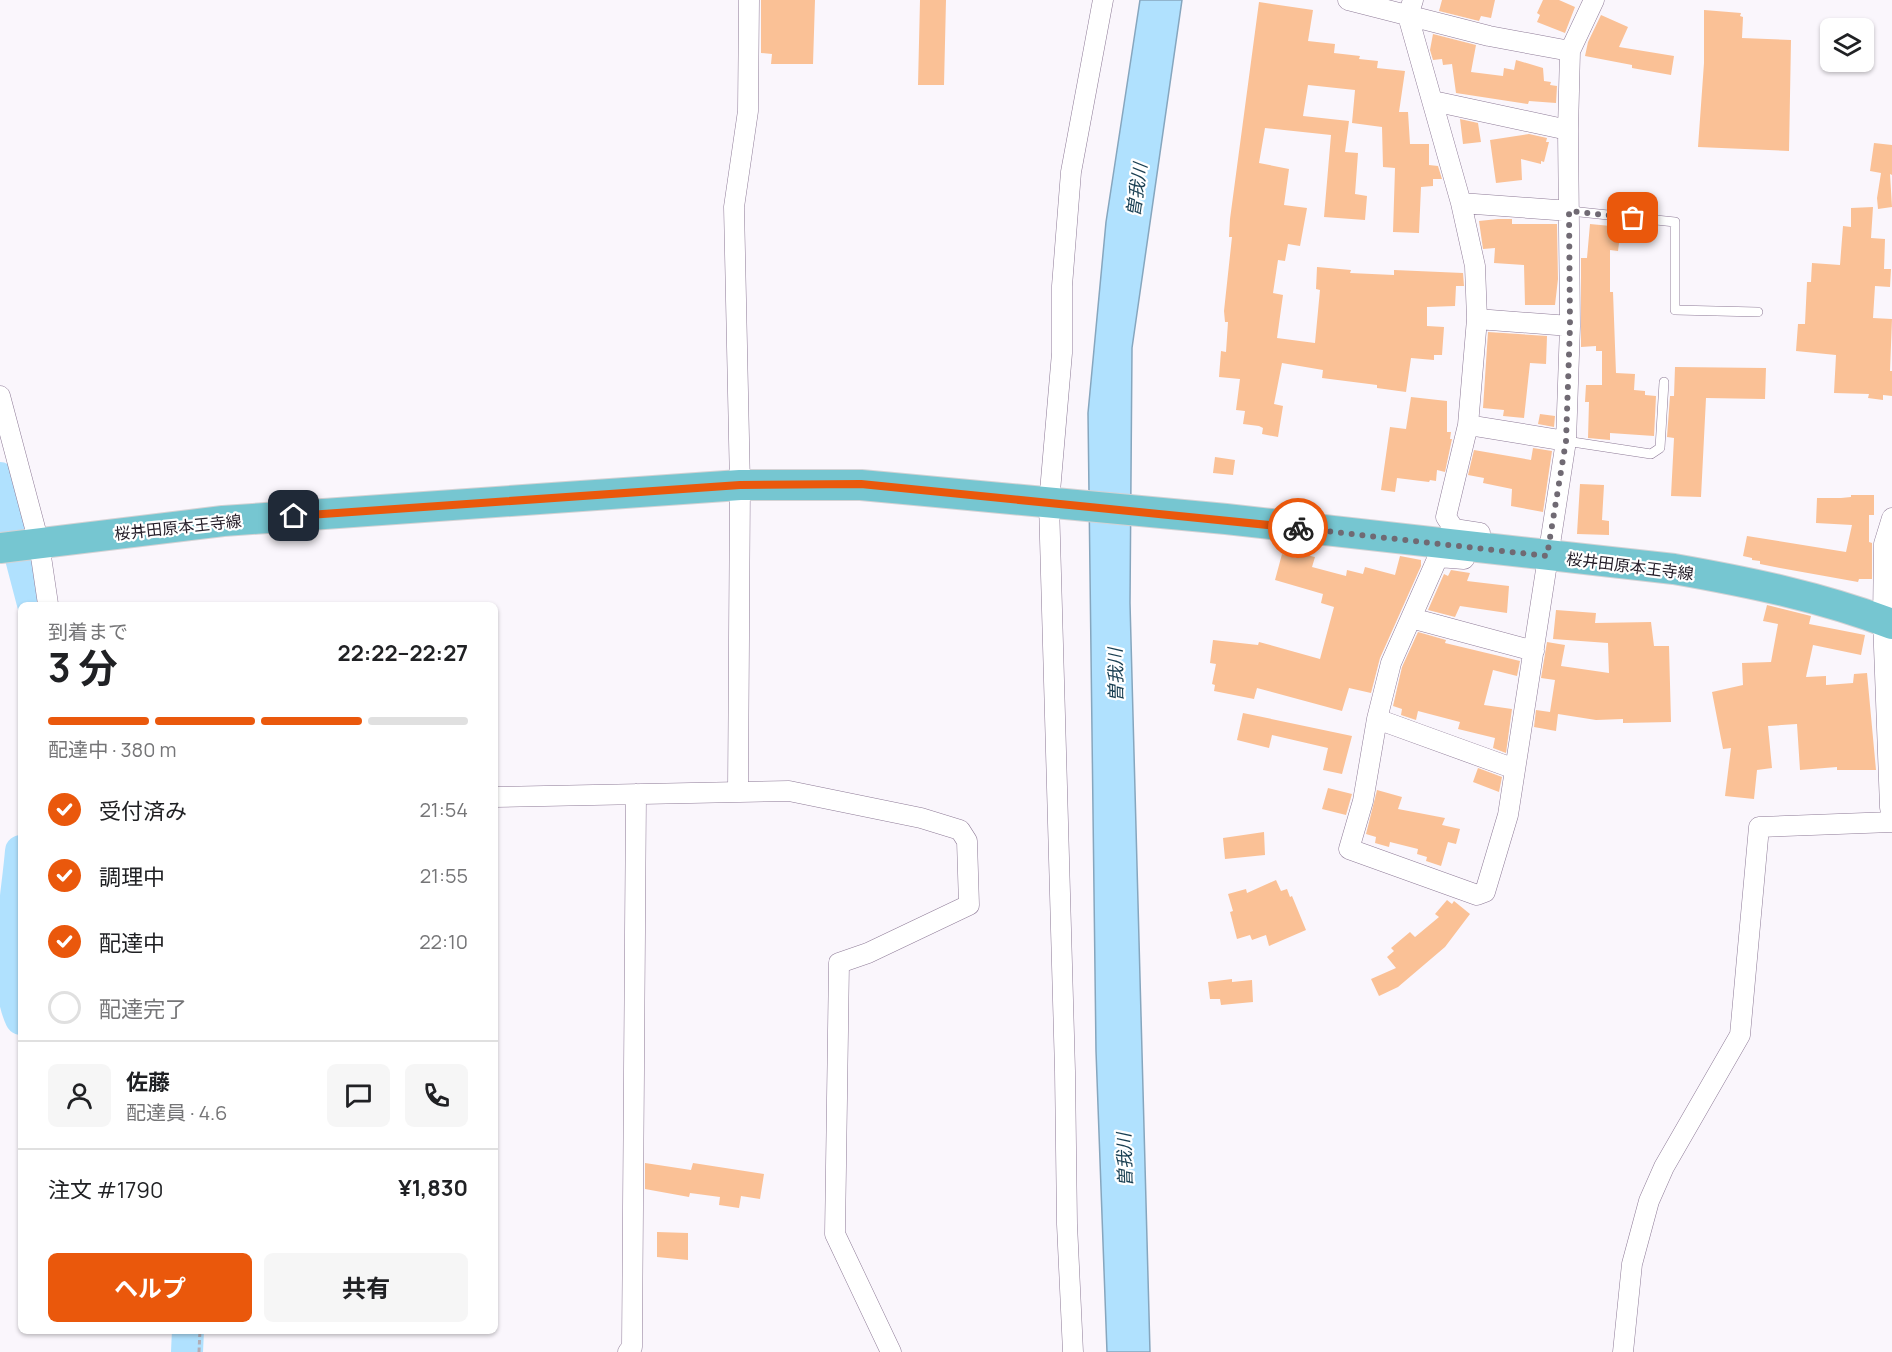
<!DOCTYPE html>
<html lang="ja">
<head>
<meta charset="utf-8">
<style>
  body { margin:0; font-family:Manrope,"Noto Sans JP",sans-serif; background:#f6f6f6; color:#202124; height:100vh; display:flex; flex-direction:column; font-size:22px; white-space:nowrap }
  * { box-sizing:border-box; margin:0 }
  p { font-size:20px; color:#757577 }
  .icon { flex:none; width:33px; height:33px; fill:none; stroke:currentColor; stroke-width:2; stroke-linecap:round; stroke-linejoin:round }
  .map { position:relative; flex:1; overflow:hidden }
  .drawer { position:absolute; left:18px; top:602px; width:480px; height:732px; display:flex; flex-direction:column; background:#fff; border-radius:9px; box-shadow:0 2px 4px #0004 }
  .drawer>* { flex:none }
  .tools { position:absolute; left:1820px; top:18px; display:grid; gap:12px }
  .tools a { display:grid; place-items:center; width:54px; height:54px; border-radius:9px; background:#fff; box-shadow:0 2px 4px #0004; font-size:30px }
  .pin { position:absolute; display:grid; place-items:center; width:51px; height:51px; color:#fff; margin:-26px; border-radius:12px; box-shadow:0 3px 9px #0006 }
  .courier { position:absolute; display:grid; place-items:center; width:60px; height:60px; margin:-30px; border:4px solid #ea580c; border-radius:50%; background:#fff; color:#222; box-shadow:0 2px 8px #0007 }
  .headline em { font-style:normal; font-weight:700 }
  .headline div { display:flex; flex-direction:column-reverse }
  .headline { display:flex; align-items:center; justify-content:space-between; height:102px; padding:0 30px }
  h1 { font-size:39px; font-weight:700; line-height:45px }
  .bar { display:grid; grid-template-columns:repeat(4,1fr); gap:9px 6px; align-content:center; height:72px; padding:0 30px }
  .bar i { height:8px; border-radius:4px; background:#e0e0e0 }
  .bar .current { background:#ea580c }
  .bar p { grid-column:span 4 }
  .line { display:flex; align-items:center; gap:15px; padding:0 30px; border-top:2px solid #e0e0e0 }
  .line div { flex:1 }
  .round { display:grid; place-items:center; flex:none; width:63px; height:63px; border-radius:9px; background:#f6f6f6 }
  ol { padding:0 30px; list-style:none }
  li { display:flex; align-items:center; gap:18px; height:66px }
  li p { margin-inline-start:auto }
  li .icon { padding:6px; border-radius:50%; background:#ea580c; color:#fff; stroke-width:4 }
  li:last-child { color:#757577 }
  li i { width:33px; height:33px; border:3px solid #e0e0e0; border-radius:50% }
  .button { display:flex; gap:12px; margin-top:auto; padding:12px 30px }
  .button a { flex:1; height:69px; border-radius:9px; background:#ea580c; color:#fff; font-size:24px; font-weight:700; line-height:69px; text-align:center }
  .button a+a { background:#f6f6f6; color:#202124 }
  .map>svg:first-child { display:block }
  .water { fill:#b0e1fe; stroke:#86a6be; stroke-width:1.5 }
  .lines { fill:none; stroke-linecap:round; stroke-linejoin:round }
  .river { stroke:#b0e1fe; stroke-width:32 }
  .building { fill:#fac196 }
  .service-casing { stroke:#8e7b97; stroke-width:10 }
  .minor-casing { stroke:#8e7b97; stroke-width:21 }
  .primary-casing { stroke:#d3d2d4; stroke-width:32 }
  .path { stroke:#b2adb5; stroke-width:3; stroke-dasharray:4.5 3; stroke-linecap:butt }
  .service { stroke:#fff; stroke-width:9 }
  .minor { stroke:#fff; stroke-width:20 }
  .primary { stroke:#76c6d1; stroke-width:30 }
  .done { stroke:#706a73; stroke-width:6; stroke-dasharray:0 10.8 }
  .route { stroke:#ea580c; stroke-width:8 }
  .labels { text-anchor:middle; stroke-width:4.5; stroke-linejoin:round; paint-order:stroke }
  .street-label { font-size:16px; fill:#251e29; stroke:#fff }
  .water-label { font-size:18px; font-style:italic; fill:#193f52; stroke:#fff }
</style>
</head>
<body>
<div class="map">
<svg width="1892" height="1352" viewBox="0 0 1892 1352">
  <rect width="100%" height="100%" fill="#faf6fc"/>
  <path class="water" d="M1140,0H1182L1132,348L1130,603L1150,1352H1107L1096,1051L1088,413L1106,222Z"/>
  <g class="lines">
    <path class="river" d="M0,478L33,604
      M21,851C17,900 1,975 21,1019
      M187,1352L188,1330"/>
  </g>
  <path class="building" d="M761,0H815L813,64H771L772,54L761,53Z
    M920,0H946L944,85H918Z
    M1442,0H1495L1491,18L1481,16L1479,21L1439,11Z
    M1543,0H1559L1575,7L1565,33L1537,22L1540,15L1537,13Z
    M1259,2L1313,10L1308,41L1335,44L1334,53L1360,56L1359,59L1378,61L1377,68L1405,71L1399,112H1408L1410,144H1429V165L1438,166L1442,179H1433V186L1421,187L1419,233L1393,232L1395,168L1383,167L1382,127L1352,123L1355,90L1308,85L1303,116L1349,121L1345,152L1358,153L1355,194L1367,196L1365,220L1324,217L1331,135L1265,128L1259,163L1289,169L1284,205L1307,208L1300,246L1288,244L1285,261L1278,260L1273,293L1283,295L1277,338L1315,343L1320,290L1316,289L1317,267L1351,270L1350,273L1394,275V270L1463,273L1464,286H1456L1455,306L1427,307V326L1444,327L1442,355H1434V360L1411,358L1406,392L1377,388V385L1322,378L1323,370L1282,363L1274,404L1283,406L1278,437L1262,434L1263,428L1259,426L1243,424L1245,411L1236,410L1240,379L1219,377L1221,351L1226,352L1228,322H1225L1224,311L1232,237H1229L1230,219Z
    M1704,10L1741,13L1740,16L1743,17L1742,38L1791,40L1789,151L1698,147L1704,63Z
    M1601,15L1628,27L1619,47L1674,56L1671,75L1632,68V65L1585,56L1588,42Z
    M1433,34L1476,45L1471,72L1503,76L1504,68L1514,70L1516,60L1543,68L1544,81L1551,82L1550,85L1557,86L1556,103L1529,101L1528,104L1456,93L1452,64L1443,65L1442,59L1433,60L1430,50Z
    M1460,119L1478,123L1481,142L1463,144Z
    M1529,134L1547,138L1546,142H1549L1544,162L1541,161V164L1521,159L1522,180L1496,183L1490,140Z
    M1874,143L1892,145V175L1890,174L1892,207L1878,209L1877,198L1881,173L1870,171Z
    M1873,207L1871,238L1885,239L1884,269H1891L1890,287L1875,286L1873,318L1892,319L1890,371H1892V396L1883,395V400L1868,398L1869,394L1834,393L1836,355L1796,351L1798,324H1805L1807,282H1811L1812,263L1840,265L1843,226L1851,227V208Z
    M1498,219H1512V224H1557L1558,279L1555,305H1525L1524,265L1494,263L1495,248L1483,249L1479,221Z
    M1590,224L1621,227L1618,251L1610,250V292H1613L1616,373L1635,374L1634,390L1645,391V395L1656,396L1654,436L1610,433V440L1588,438L1589,402H1585L1586,385H1602V351H1596V346L1581,347V258H1587Z
    M1488,332L1547,336L1546,364L1530,363L1524,418L1503,416L1504,410L1483,408Z
    M1675,367L1766,368L1765,399L1706,398L1701,497L1671,496L1674,438L1667,437L1670,396H1674Z
    M1411,397L1447,401V432H1451L1450,439H1452L1445,472L1437,470L1436,481L1430,480L1429,482L1397,478L1395,492L1381,490L1390,427L1406,429Z
    M1540,414L1555,416L1554,427L1538,424Z
    M1533,448L1552,451L1543,512L1511,506L1512,489L1483,483L1484,478L1468,475L1474,450L1531,460Z
    M1215,457L1235,460L1233,475L1213,473Z
    M1580,484L1604,485L1602,520L1609,521V535L1577,534Z
    M1851,495H1874V515H1869V542L1872,543V579H1859L1858,582L1780,568L1760,564V561L1752,560V558L1743,556L1747,536L1846,552L1852,525L1816,523L1817,498H1841L1851,497Z
    M1297,553L1315,557L1312,567L1346,576L1347,570L1363,574L1365,567L1395,575L1400,556L1421,560V566L1380,658L1371,693L1349,688L1342,711L1257,688L1254,699L1214,691L1215,685L1212,684L1216,664L1210,663L1213,640L1258,645L1259,642L1320,659L1334,607L1321,603L1323,594L1275,580L1282,554L1296,558Z
    M1451,570L1470,573L1467,581L1509,586L1507,613L1460,606L1455,617L1428,610L1444,574L1448,576Z
    M1767,605L1811,616L1809,624L1865,635L1861,655L1813,645L1806,677L1826,676V685L1853,683L1854,674L1867,673L1876,770H1837V767L1800,770L1797,724L1768,726L1772,768L1757,770L1754,799L1725,796L1731,748L1723,749L1712,692L1743,685L1742,663L1771,662L1778,624L1763,621Z
    M1556,610L1596,613L1595,623L1651,622L1654,646H1669L1671,722L1623,723V719L1596,720L1558,714L1556,731L1534,727L1536,710L1550,712L1555,680L1541,678L1547,642L1565,645L1561,666L1609,673L1608,643L1553,639Z
    M1418,632L1446,640L1445,643L1520,661L1517,676L1493,670L1484,705L1512,709L1506,753L1493,748L1495,738L1458,729L1460,722L1418,711L1416,720L1401,715L1402,709L1393,706L1402,667Z
    M1243,713L1352,736L1342,774L1323,770L1328,748L1272,735L1269,748L1237,740Z
    M1478,768L1502,777L1499,792L1473,782Z
    M1328,788L1352,794L1346,815L1322,809Z
    M1377,790L1402,797L1398,809L1445,818L1442,825L1460,829L1456,844L1448,842L1441,866L1426,861L1427,857L1417,854L1418,849L1390,842L1389,847L1375,843L1376,837L1366,834Z
    M1264,832L1265,855L1225,859L1223,838Z
    M1276,880L1281,891L1287,889L1290,897L1292,896L1306,930L1269,946L1266,935L1252,940L1250,935L1237,939L1230,912L1233,911L1228,894L1246,889L1247,893Z
    M1447,900L1452,904L1454,901L1470,914L1445,947L1398,987L1379,996L1371,979L1396,968L1387,957L1394,951L1391,948L1410,932L1415,937L1439,917L1435,914Z
    M1232,979V982L1252,980L1253,1002L1221,1005L1220,999H1210L1208,982Z
    M645,1163L691,1170L693,1163L764,1174L760,1199L741,1196L739,1208L719,1205L720,1197L690,1193L689,1197L645,1189Z
    M657,1232L688,1233V1260L657,1257Z"/>
  <g class="lines">
    <defs>
      <path id="service" d="M1570,211L1675,222V310L1758,312
        M1566,441L1651,454L1660,448L1664,382"/>
      <path id="minor" d="M1348,0L1489,36L1570,51
        M1413,0L1408,16L1461,203L1475,266L1477,319L1468,425L1446,517L1454,529L1480,533
        M1433,101L1568,130
        M1461,203L1570,211
        M1477,319L1570,326
        M0,396L39,543L48,604
        M1468,425L1566,441
        M1892,518L1884,544L1883,620L1890,807L1892,819
        M1464,559L1438,557L1391,663L1377,719L1363,801L1349,849L1477,895L1485,892L1508,815L1566,441L1570,326L1568,130L1570,51L1594,0
        M1411,618L1534,651
        M1377,719L1515,769
        M738,791L740,485L734,207L748,111L749,0
        M495,797L789,791L921,818L960,830L967,841L969,905L868,953L839,963L835,1234L891,1352
        M628,1352L632,1347L636,794
        M1073,1352L1067,1224L1065,1071L1049,503L1062,353V286L1071,172L1103,0
        M1623,1352L1632,1264L1649,1201L1664,1167L1740,1035L1759,827L1892,822"/>
      <path id="primary" d="M0,548L223,521L740,485H861L1226,519L1674,569C1748,582 1822,597 1892,624"/>
    </defs>
    <use href="#service" class="service-casing"/>
    <use href="#minor" class="minor-casing"/>
    <use href="#primary" class="primary-casing"/>
    <path class="path" d="M199,1352L200,1330"/>
    <use href="#service" class="service"/>
    <use href="#minor" class="minor"/>
    <use href="#primary" class="primary"/>
  </g>
  <g class="lines">
    <path class="done" d="M1298,528L1547,556L1566,441L1570,326L1569,211L1633,218"/>
    <path class="route" d="M294,516L740,485L861,484L1298,528"/>
  </g>
  <g class="labels">
    <g class="street-label">
      <text transform="translate(178 527) rotate(-6)" y="6">桜井田原本王寺線</text>
      <text transform="translate(1630 566) rotate(7)" y="6">桜井田原本王寺線</text>
    </g>
    <g class="water-label">
      <text transform="translate(1137 190) rotate(-82)" y="6">曽我川</text>
      <text transform="translate(1116 675) rotate(-91)" y="6">曽我川</text>
      <text transform="translate(1125 1160) rotate(-92)" y="6">曽我川</text>
    </g>
  </g>
</svg>
<div class="tools">
<a><svg class="icon" aria-label="layers" viewBox="0 0 24 24"><path d="M12 4l9 5-9 5-9-5zM3 14l9 5 9-5"/></svg></a>
</div>
<div class="pin" style="left:1633px;top:218px;background:#ea580c"><svg class="icon" aria-label="bag" viewBox="0 0 24 24"><path d="M5 8h14l-1 12H6zM9 8a3 3 0 0 1 6 0"/></svg></div>
<div class="pin" style="left:294px;top:516px;background:#1f2937"><svg class="icon" aria-label="home" viewBox="0 0 24 24"><path d="M3 11l9-7 9 7M6 9v11h12V9"/></svg></div>
<div class="courier" style="left:1298px;top:528px"><svg class="icon" aria-label="bike" viewBox="0 0 24 24"><circle cx="6" cy="16" r="4"/><circle cx="18" cy="16" r="4"/><path d="M6 16l4-8h5l3 8M10 8l3 8H6M13 5h3"/></svg></div>
<section class="drawer">
<div class="headline"><div><h1>3 分</h1><p>到着まで</p></div><em>22:22–22:27</em></div>
<div class="bar"><i class="current"></i><i class="current"></i><i class="current"></i><i></i><p>配達中 · 380 m</p></div>
<ol>
<li><svg class="icon" aria-label="check" viewBox="0 0 24 24"><path d="M5 12l5 5 9-10"/></svg>受付済み<p>21:54</p></li>
<li><svg class="icon" aria-label="check" viewBox="0 0 24 24"><path d="M5 12l5 5 9-10"/></svg>調理中<p>21:55</p></li>
<li><svg class="icon" aria-label="check" viewBox="0 0 24 24"><path d="M5 12l5 5 9-10"/></svg>配達中<p>22:10</p></li>
<li><i></i>配達完了</li>
</ol>
<div class="line" style="height:108px"><a class="round"><svg class="icon" aria-label="person" viewBox="0 0 24 24"><circle cx="12" cy="8" r="4"/><path d="M4 21q1-7 8-7t8 7"/></svg></a><div><b>佐藤</b><p>配達員 · 4.6</p></div><a class="round"><svg class="icon" aria-label="chat" viewBox="0 0 24 24"><path d="M4 5h16v11H9l-5 4z"/></svg></a><a class="round"><svg class="icon" aria-label="phone" viewBox="0 0 24 24"><path d="M5 4h4l2 5-3 2q2 4 5 5l2-3 5 2v4C11 20 4 13 5 4z"/></svg></a></div>
<div class="line" style="height:78px"><div>注文 #1790</div><b>¥1,830</b></div>
<div class="button"><a>ヘルプ</a><a>共有</a></div>
</section>
</div>
</body>
</html>
